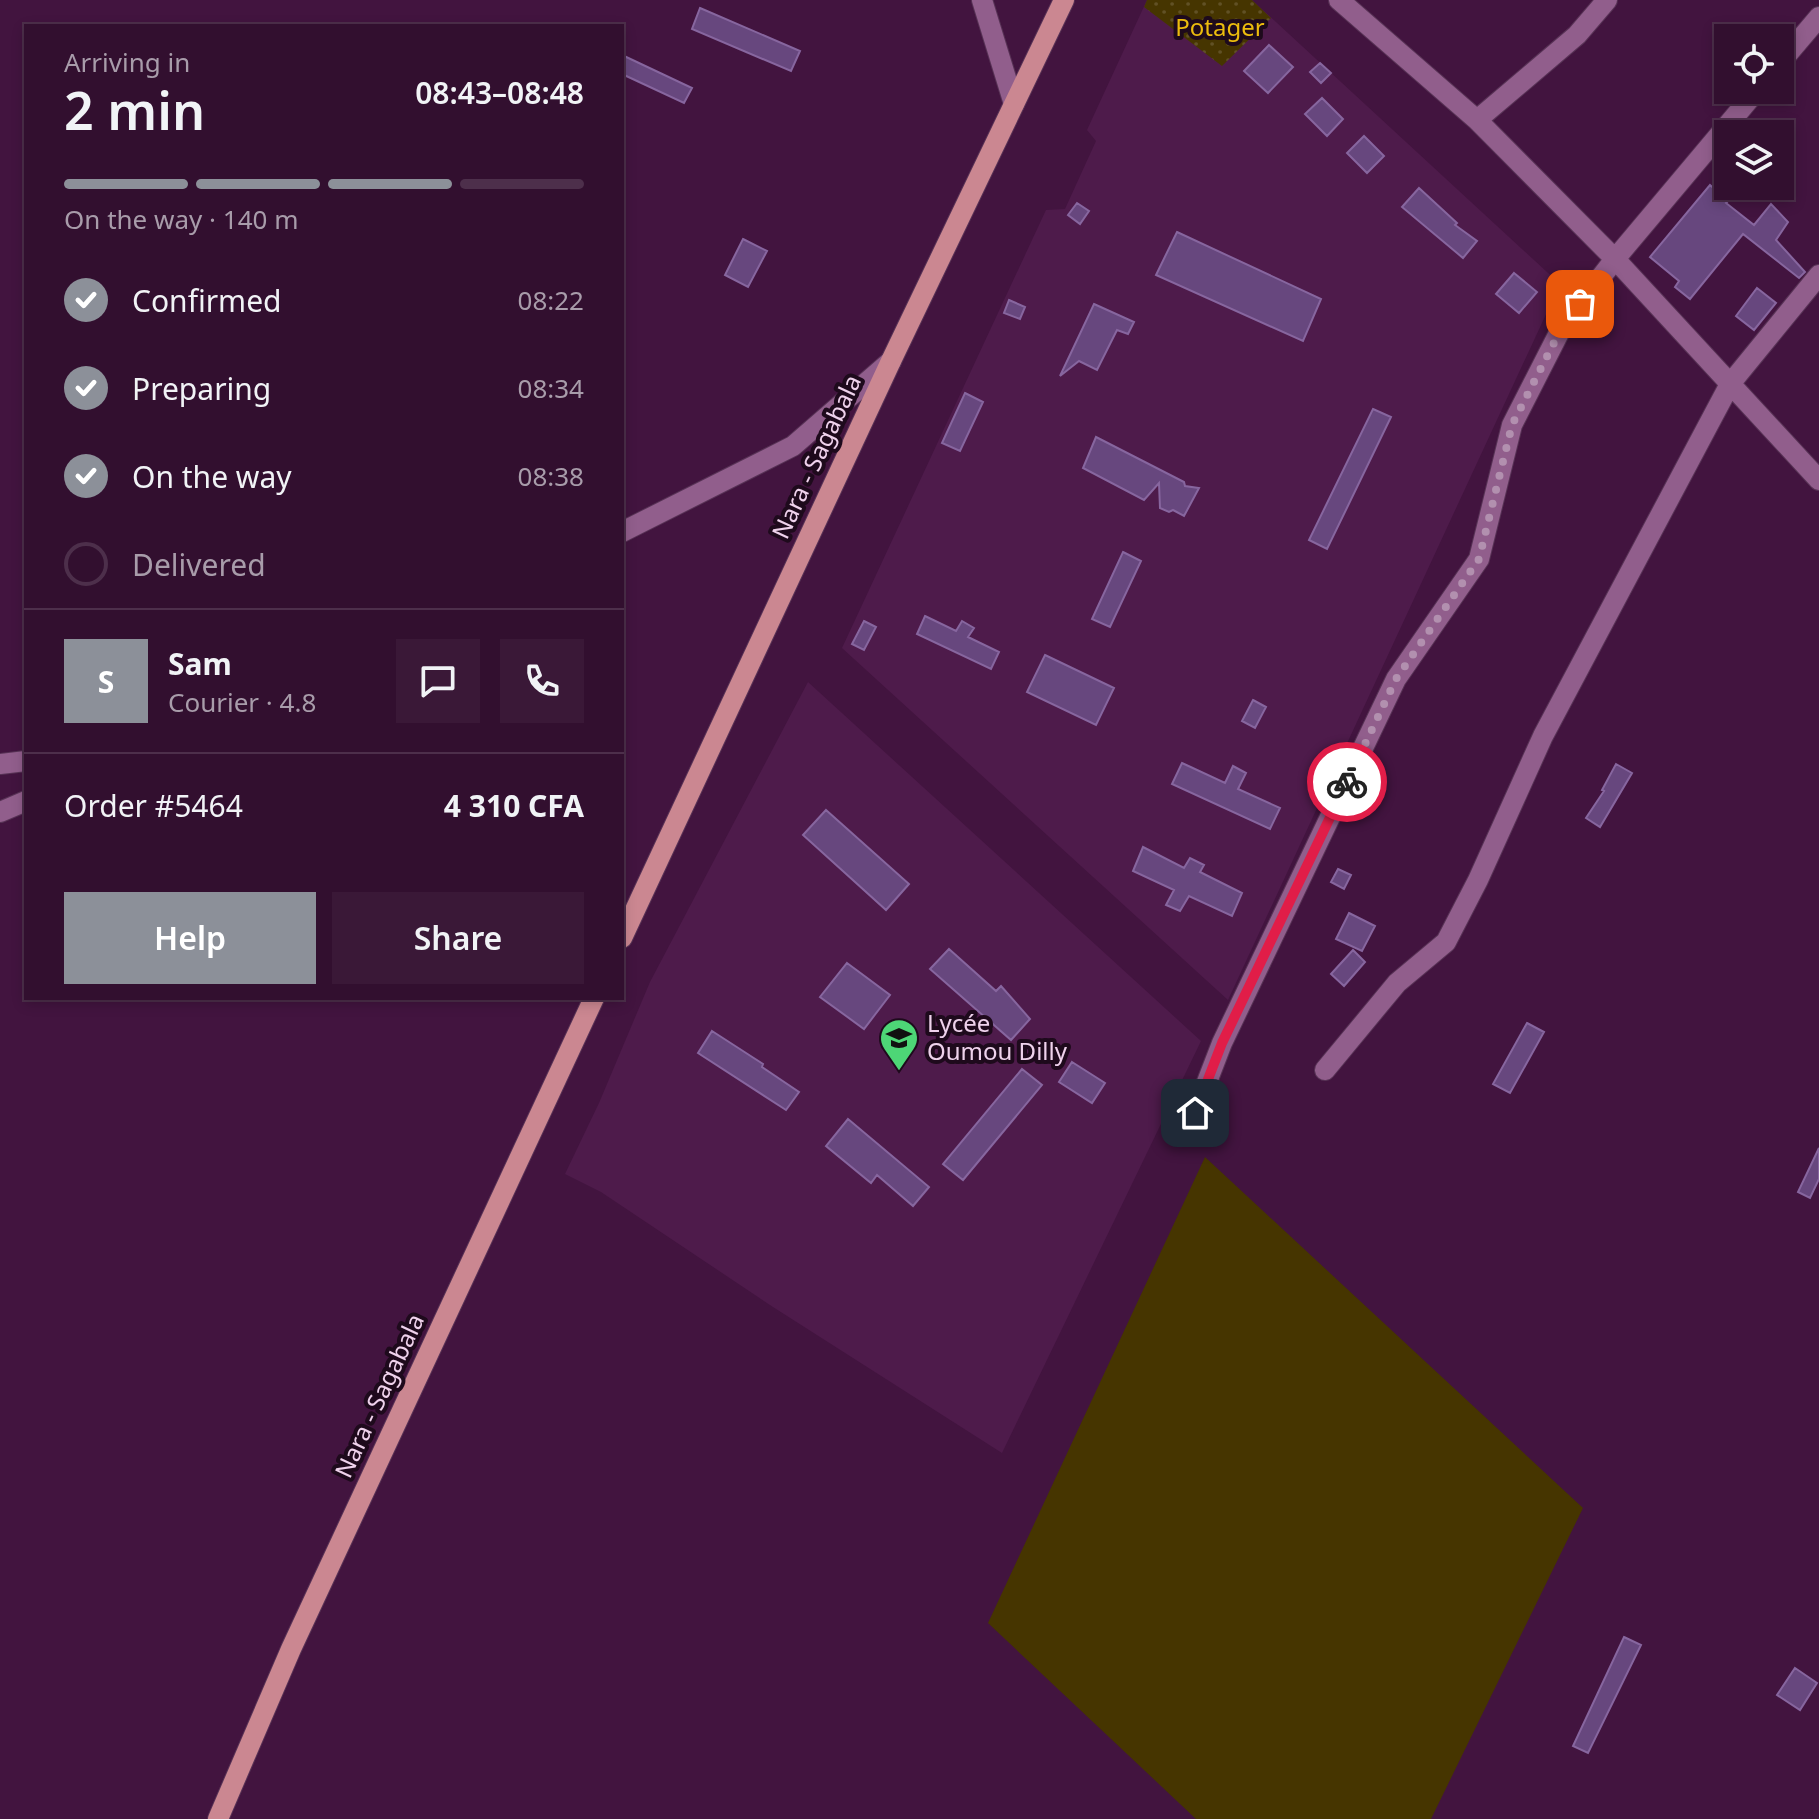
<!DOCTYPE html>
<html lang="en">
<head>
<meta charset="utf-8">
<style>
  body { margin:0; font-family:"Noto Sans",sans-serif; background:#3a1837; color:#f1f3f6; height:100vh; display:flex; flex-direction:column; font-size:30px; white-space:nowrap }
  * { box-sizing:border-box; margin:0 }
  p { font-size:26px; color:#a89caa }
  .icon { flex:none; width:44px; height:44px; fill:none; stroke:currentColor; stroke-width:2; stroke-linecap:round; stroke-linejoin:round }
  .map { position:relative; flex:1; overflow:hidden }
  .panel { position:absolute; left:24px; top:24px; width:600px; height:976px; display:flex; flex-direction:column; background:#320f2f; border-radius:0px; box-shadow:0 4px 12px #0003,0 0 0 2px #4d2f4b }
  .panel>* { flex:none }
  .fabs { position:absolute; left:1714px; top:24px; display:grid; gap:16px }
  .fabs a { display:grid; place-items:center; width:80px; height:80px; border-radius:0px; background:#320f2f; box-shadow:0 4px 12px #0003,0 0 0 2px #4d2f4b; font-size:40px }
  .pin { position:absolute; display:grid; place-items:center; width:68px; height:68px; color:#fff; margin:-34px; border-radius:16px; box-shadow:0 4px 12px #0006 }
  .courier { position:absolute; display:grid; place-items:center; width:80px; height:80px; margin:-40px; border:6px solid #e11d48; border-radius:50%; background:#fff; color:#222; box-shadow:0 2px 10px #0007 }
  .headline em { font-style:normal; font-weight:600 }
  .headline div { display:flex; flex-direction:column-reverse }
  .headline { display:flex; align-items:center; justify-content:space-between; height:136px; padding:0 40px }
  h1 { font-size:52px; font-weight:600; line-height:60px }
  .bar { display:grid; grid-template-columns:repeat(4,1fr); gap:12px 8px; align-content:center; height:96px; padding:0 40px }
  .bar i { height:10px; border-radius:6px; background:#4d2f4b }
  .bar .selected { background:#8c9099 }
  .bar p { grid-column:span 4 }
  .line { display:flex; align-items:center; gap:20px; padding:0 40px; border-top:2px solid #4d2f4b }
  .line div { flex:1 }
  .round { display:grid; place-items:center; flex:none; width:84px; height:84px; border-radius:0px; background:#3a1837 }
  ol { padding:0 40px; list-style:none }
  li { display:flex; align-items:center; gap:24px; height:88px }
  li p { margin-inline-start:auto }
  li .icon { padding:8px; border-radius:50%; background:#8c9099; color:#fff; stroke-width:4 }
  li:last-child { color:#a89caa }
  li i { width:44px; height:44px; border:4px solid #4d2f4b; border-radius:50% }
  .cta { display:flex; gap:16px; margin-top:auto; padding:16px 40px }
  .cta a { flex:1; height:92px; border-radius:0px; background:#8c9099; color:#fff; font-size:32px; font-weight:600; line-height:92px; text-align:center }
  .cta a+a { background:#3a1837; color:#f1f3f6 }
  .map>svg:first-child { display:block }
  .built { fill:#4e1b4b }
  .grass { fill:#463500 }
  .park { fill:url(#park-dots) }
  .building { fill:#67477e; stroke:#87669f; stroke-width:2 }
  .lines { fill:none; stroke-linecap:round; stroke-linejoin:round }
  .street-casing { stroke:#573255; stroke-width:22 }
  .primary-casing { stroke:#573255; stroke-width:22 }
  .street { stroke:#915e8c; stroke-width:20 }
  .primary { stroke:#cb8791; stroke-width:20 }
  .done { stroke:#b290af; stroke-width:8; stroke-dasharray:0 14.4 }
  .route { stroke:#e11d48; stroke-width:10 }
  .labels { text-anchor:middle; stroke-width:8; stroke-linejoin:round; paint-order:stroke }
  .park-label { font-size:24px; fill:#ecbc0d; stroke:#1e0a1c }
  .street-label { font-size:24px; fill:#efd2ec; stroke:#1e0a1c }
  .poi-label { font-size:24px; fill:#efd2ec; stroke:#1e0a1c; text-anchor:start }
</style>
</head>
<body>
<div class="map">
<svg width="1819" height="1819" viewBox="0 0 1819 1819">
  <defs>
    <pattern id="park-dots" width="8" height="8" patternUnits="userSpaceOnUse" patternTransform="scale(2)"><rect width="8" height="8" fill="#463500"/><path d="M2 2h.1M6 6h.1" fill="none" stroke="#615125" stroke-width="1.8" stroke-linecap="round"/></pattern>
  </defs>
  <rect width="100%" height="100%" fill="#42143f"/>
  <path class="built" d="M1147,0H1252L1560,284L1228,1000L842,648L1046,210L1065,209L1096,141L1087,130Z
    M808,682L1201,1041L1002,1453L773,1307L601,1192L565,1174L599,1103L650,982Z"/>
  <path class="grass" d="M1205,1157L1583,1508L1431,1819H1196L988,1623Z"/>
  <path class="park" d="M1147,0H1252L1271,18L1222,66L1144,7Z"/>
  <path class="building" d="M700,8L800,51L791,71L692,29Z
    M1269,45L1293,67L1268,93L1244,71Z
    M622,55L692,88L684,103L622,74Z
    M1320,63L1331,73L1321,83L1310,72Z
    M1322,98L1343,119L1327,136L1305,114Z
    M1364,136L1384,156L1367,173L1347,153Z
    M1710,185L1728,201L1726,203L1754,225L1771,204L1788,222L1776,240L1805,272L1799,278L1743,234L1690,299L1675,287L1679,281L1650,257Z
    M1419,188L1457,223L1455,225L1477,241L1463,258L1402,207Z
    M1077,203L1089,211L1080,224L1068,215Z
    M1177,232L1321,299L1303,341L1156,275Z
    M743,239L767,251L748,287L725,275Z
    M1514,273L1537,292L1519,313L1496,294Z
    M1757,288L1776,303L1754,330L1736,316Z
    M1009,300L1025,307L1020,319L1004,313Z
    M1094,304L1134,322L1128,334L1117,330L1097,370L1079,361L1060,376Z
    M965,393L983,402L960,451L942,443Z
    M1373,409L1391,417L1327,549L1309,540Z
    M1096,437L1184,482L1185,486L1199,488L1184,516L1173,510L1169,512L1160,508L1159,483L1144,500L1083,468Z
    M1123,552L1141,561L1110,627L1092,619Z
    M925,616L956,631L962,621L974,628L968,637L999,652L991,669L917,634Z
    M864,621L876,627L864,650L852,644Z
    M1045,655L1114,688L1096,725L1027,692Z
    M1253,700L1266,707L1255,728L1242,721Z
    M1182,763L1225,783L1233,766L1246,773L1238,789L1280,808L1270,829L1172,784Z
    M1616,764L1632,773L1600,827L1586,818L1604,791L1602,790Z
    M826,810L909,884L886,910L803,835Z
    M1143,847L1184,868L1190,858L1204,865L1200,872L1242,893L1232,916L1189,896L1180,911L1166,905L1174,890L1133,871Z
    M1338,869L1351,875L1344,889L1331,882Z
    M1349,913L1375,926L1362,951L1336,939Z
    M949,949L996,991L1001,986L1030,1019L1011,1040L930,969Z
    M1353,950L1365,962L1344,986L1331,974Z
    M847,963L890,995L864,1029L820,997Z
    M1527,1023L1544,1032L1510,1093L1493,1084Z
    M712,1031L763,1064L762,1067L799,1092L786,1110L698,1053Z
    M1072,1062L1105,1083L1092,1103L1059,1082Z
    M1022,1069L1042,1085L963,1180L943,1164Z
    M848,1119L929,1187L913,1206L877,1175L871,1183L826,1146Z
    M1819,1148V1179L1810,1198L1798,1192Z
    M1624,1637L1641,1645L1588,1753L1573,1746Z
    M1795,1668L1817,1683L1800,1710L1777,1695Z"/>
  <g class="lines">
    <defs>
      <path id="street" d="M982,0L1014,104
        M1339,0L1477,120L1615,259L1819,480
        M1780,63L1819,17
        M1477,120L1577,35L1607,0
        M622,532L793,446L891,361
        M0,764L26,761
        M0,812L26,801
        M1325,1070L1397,983L1446,942L1478,880L1543,736L1730,384L1819,275
        M1195,1113L1222,1043L1396,679L1479,559L1512,425L1562,327L1615,259L1757,90"/>
      <path id="primary" d="M622,938L891,361L1064,0
        M218,1819L291,1649L594,998"/>
    </defs>
    <use href="#street" class="street-casing"/>
    <use href="#primary" class="primary-casing"/>
    <use href="#street" class="street"/>
    <use href="#primary" class="primary"/>
  </g>
  <g class="lines">
    <path class="done" d="M1347,782L1396,679L1479,559L1512,425L1562,327L1580,304"/>
    <path class="route" d="M1195,1113L1222,1043L1347,782"/>
  </g>
  <defs>
    <symbol id="school-pin" viewBox="-11 -11 22 30"><path d="M0 17L-7.5 6A9.5 9.5 0 1 1 7.5 6Z" fill="#4dd676" stroke="#1e0a1c"/><path d="M0-5L7-2L0 1L-7-2ZM-4 1L0 2.5L4 1V4Q0 6-4 4Z" fill="#111"/></symbol>
  </defs>
  <g fill-rule="evenodd">
    <use href="#school-pin" x="877" y="1016" width="44" height="60"/>
  </g>
  <g class="labels">
    <g class="park-label">
      <text x="1220" y="36">Potager</text>
    </g>
    <g class="street-label">
      <text transform="translate(817 457) rotate(-65)" y="8">Nara - Sagabala</text>
      <text transform="translate(380 1396) rotate(-65)" y="8">Nara - Sagabala</text>
    </g>
    <g class="poi-label">
      <text x="927" y="1032">Lycée<tspan x="927" dy="28">Oumou Dilly</tspan></text>
    </g>
  </g>
</svg>
<div class="fabs">
<a><svg class="icon" aria-label="locate" viewBox="0 0 24 24"><circle cx="12" cy="12" r="6"/><path d="M12 2v4M12 18v4M2 12h4M18 12h4"/></svg></a>
<a><svg class="icon" aria-label="layers" viewBox="0 0 24 24"><path d="M12 4l9 5-9 5-9-5zM3 14l9 5 9-5"/></svg></a>
</div>
<div class="pin" style="left:1580px;top:304px;background:#ea580c"><svg class="icon" aria-label="bag" viewBox="0 0 24 24"><path d="M5 8h14l-1 12H6zM9 8a3 3 0 0 1 6 0"/></svg></div>
<div class="pin" style="left:1195px;top:1113px;background:#1f2937"><svg class="icon" aria-label="home" viewBox="0 0 24 24"><path d="M3 11l9-7 9 7M6 9v11h12V9"/></svg></div>
<div class="courier" style="left:1347px;top:782px"><svg class="icon" aria-label="bike" viewBox="0 0 24 24"><circle cx="6" cy="16" r="4"/><circle cx="18" cy="16" r="4"/><path d="M6 16l4-8h5l3 8M10 8l3 8H6M13 5h3"/></svg></div>
<section class="panel">
<div class="headline"><div><h1>2 min</h1><p>Arriving in</p></div><em>08:43–08:48</em></div>
<div class="bar"><i class="selected"></i><i class="selected"></i><i class="selected"></i><i></i><p>On the way · 140 m</p></div>
<ol>
<li><svg class="icon" aria-label="check" viewBox="0 0 24 24"><path d="M5 12l5 5 9-10"/></svg>Confirmed<p>08:22</p></li>
<li><svg class="icon" aria-label="check" viewBox="0 0 24 24"><path d="M5 12l5 5 9-10"/></svg>Preparing<p>08:34</p></li>
<li><svg class="icon" aria-label="check" viewBox="0 0 24 24"><path d="M5 12l5 5 9-10"/></svg>On the way<p>08:38</p></li>
<li><i></i>Delivered</li>
</ol>
<div class="line" style="height:144px"><b class="round" style="background:#8c9099;color:#fff">S</b><div><b>Sam</b><p>Courier · 4.8</p></div><a class="round"><svg class="icon" aria-label="chat" viewBox="0 0 24 24"><path d="M4 5h16v11H9l-5 4z"/></svg></a><a class="round"><svg class="icon" aria-label="phone" viewBox="0 0 24 24"><path d="M5 4h4l2 5-3 2q2 4 5 5l2-3 5 2v4C11 20 4 13 5 4z"/></svg></a></div>
<div class="line" style="height:104px"><div>Order #5464</div><b>4 310 CFA</b></div>
<div class="cta"><a>Help</a><a>Share</a></div>
</section>
</div>
</body>
</html>
